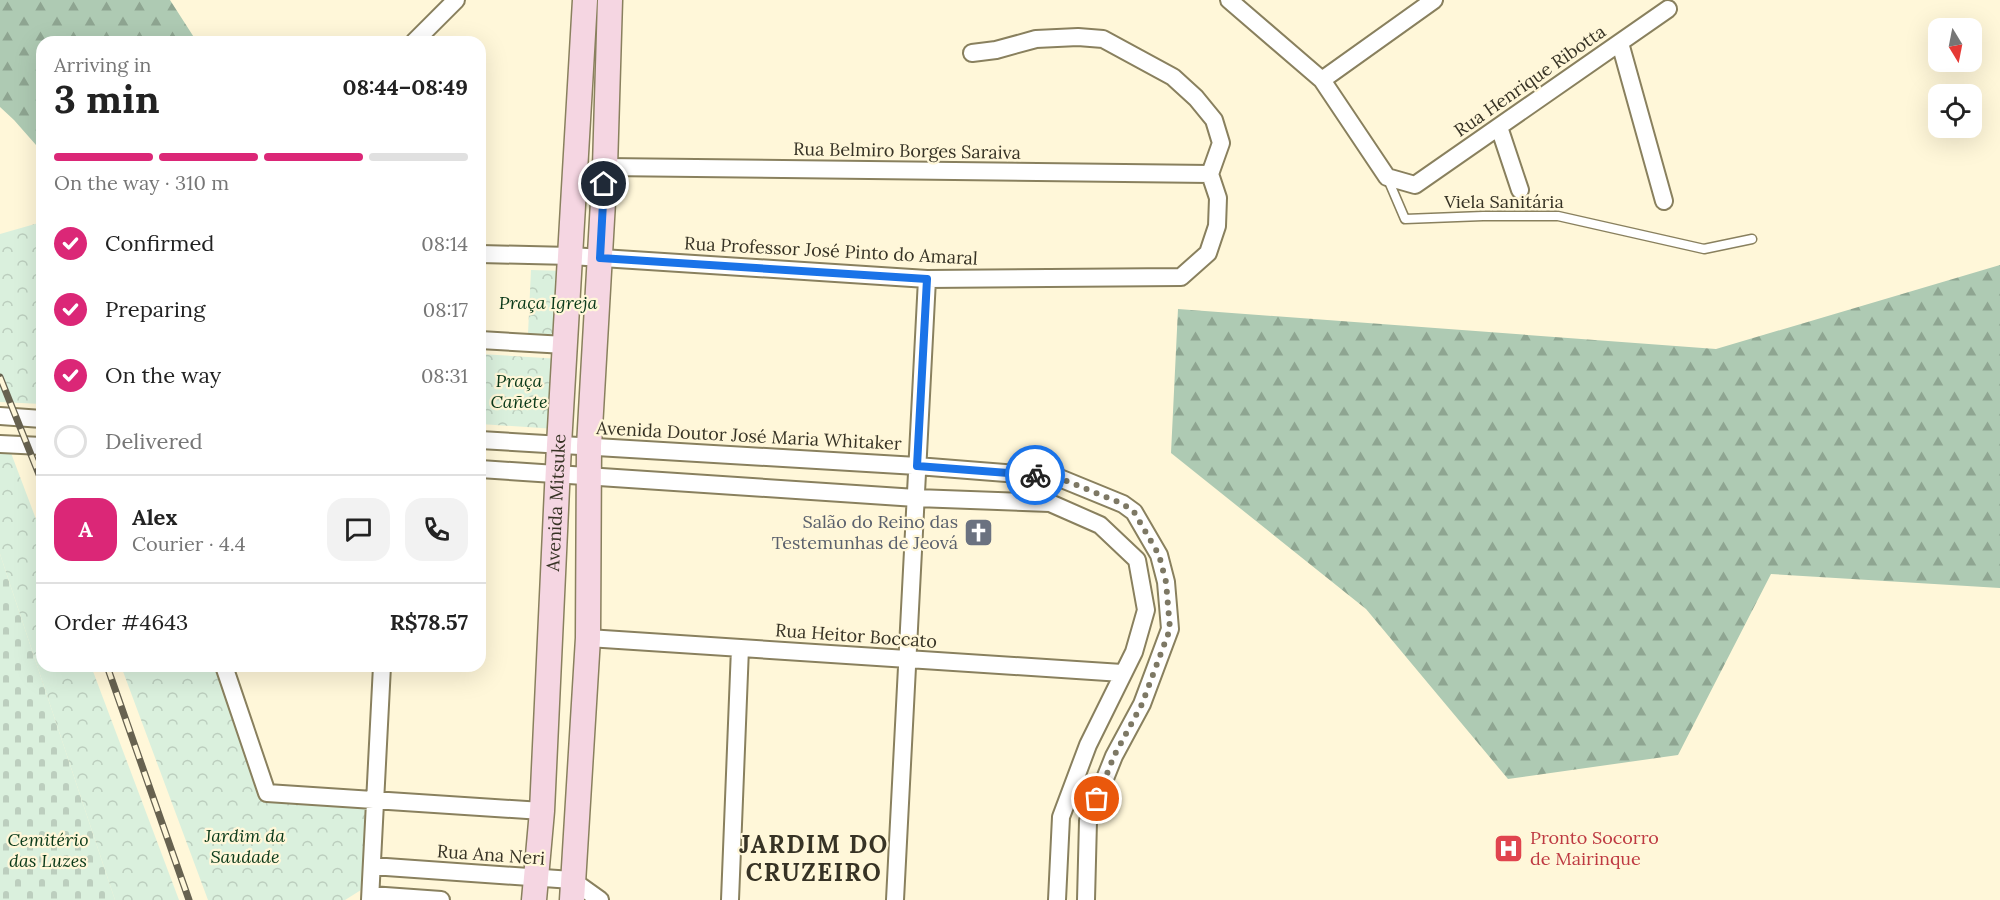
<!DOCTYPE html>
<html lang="en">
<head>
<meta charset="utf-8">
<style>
  body { margin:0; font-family:Lora,serif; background:#f2f2f2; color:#222; height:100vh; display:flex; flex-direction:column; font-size:22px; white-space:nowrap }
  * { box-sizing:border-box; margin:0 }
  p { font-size:20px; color:#767676 }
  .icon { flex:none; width:33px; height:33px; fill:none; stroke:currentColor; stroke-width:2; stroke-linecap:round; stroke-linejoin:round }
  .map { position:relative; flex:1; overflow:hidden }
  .details { position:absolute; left:36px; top:36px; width:450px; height:636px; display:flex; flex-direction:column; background:#fff; border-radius:18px; box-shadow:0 6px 24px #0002 }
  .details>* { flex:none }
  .needle { width:39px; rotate:170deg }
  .fabs { position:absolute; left:1928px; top:18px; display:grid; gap:12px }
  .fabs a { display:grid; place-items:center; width:54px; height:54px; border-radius:12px; background:#fff; box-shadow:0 6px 24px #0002; font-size:30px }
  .pin { position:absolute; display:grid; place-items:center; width:51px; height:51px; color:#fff; margin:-26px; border:3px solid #fff; border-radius:50%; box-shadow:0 2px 6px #0007 }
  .courier { position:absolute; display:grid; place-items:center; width:60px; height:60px; margin:-30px; border:4px solid #1a73e8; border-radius:50%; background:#fff; color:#222; box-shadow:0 2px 8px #0007 }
  .head em { font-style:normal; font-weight:800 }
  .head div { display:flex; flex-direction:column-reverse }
  .head { display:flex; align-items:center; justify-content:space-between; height:102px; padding:0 18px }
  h1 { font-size:39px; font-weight:800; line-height:45px }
  .bar { display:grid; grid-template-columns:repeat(4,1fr); gap:9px 6px; align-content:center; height:72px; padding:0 18px }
  .bar i { height:8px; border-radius:4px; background:#e0e0e0 }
  .bar .active { background:#db2777 }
  .bar p { grid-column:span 4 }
  .line { display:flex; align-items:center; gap:15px; padding:0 18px; border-top:2px solid #e0e0e0 }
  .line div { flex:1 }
  .round { display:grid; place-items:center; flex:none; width:63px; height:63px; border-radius:18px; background:#f2f2f2 }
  ol { padding:0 18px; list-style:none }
  li { display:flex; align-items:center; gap:18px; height:66px }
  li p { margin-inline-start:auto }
  li .icon { padding:6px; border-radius:50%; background:#db2777; color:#fff; stroke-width:4 }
  li:last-child { color:#767676 }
  li i { width:33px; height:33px; border:3px solid #e0e0e0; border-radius:50% }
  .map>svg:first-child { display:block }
  .forest { fill:url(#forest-firs) }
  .cemetery { fill:url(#cemetery-stones) }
  .park { fill:url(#park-crowns) }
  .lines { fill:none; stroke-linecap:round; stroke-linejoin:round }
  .lane-casing { stroke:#89805e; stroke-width:11 }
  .street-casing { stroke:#89805e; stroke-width:20 }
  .secondary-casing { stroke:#89805e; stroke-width:27 }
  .lane { stroke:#fff; stroke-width:8 }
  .street { stroke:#fff; stroke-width:16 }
  .secondary { stroke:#f5d6e2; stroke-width:24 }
  .rail-casing { stroke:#676250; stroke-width:7 }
  .rail { stroke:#fff7d9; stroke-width:4.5; stroke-dasharray:14; stroke-linecap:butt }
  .done { stroke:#7d7864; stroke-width:6; stroke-dasharray:0 10.8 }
  .route { stroke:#1a73e8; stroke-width:8 }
  .labels { text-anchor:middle; stroke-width:4.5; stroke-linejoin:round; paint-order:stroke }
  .street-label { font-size:18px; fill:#373325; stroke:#fff7d9 }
  .park-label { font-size:18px; font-style:italic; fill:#0a3919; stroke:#fff7d9 }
  .worship-label { font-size:18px; fill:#5b616d; stroke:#fff7d9; text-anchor:end }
  .health-label { font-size:18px; fill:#be3a42; stroke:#fff7d9; text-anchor:start }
  .district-label { font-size:24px; font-weight:bold; letter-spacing:1.5px; fill:#373325; stroke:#fff7d9 }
</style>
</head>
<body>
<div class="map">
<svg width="2000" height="900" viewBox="0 0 2000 900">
  <defs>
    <pattern id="forest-firs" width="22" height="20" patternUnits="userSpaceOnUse" patternTransform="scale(1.5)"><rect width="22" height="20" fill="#aecab3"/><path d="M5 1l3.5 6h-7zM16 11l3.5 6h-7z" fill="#8ea591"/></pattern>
    <pattern id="cemetery-stones" width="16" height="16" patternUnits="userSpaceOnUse" patternTransform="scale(1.5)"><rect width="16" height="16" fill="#daf0dd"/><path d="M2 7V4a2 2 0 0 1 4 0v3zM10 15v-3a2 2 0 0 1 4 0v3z" fill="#bccebe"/></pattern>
    <pattern id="park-crowns" width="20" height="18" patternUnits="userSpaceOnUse" patternTransform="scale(1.5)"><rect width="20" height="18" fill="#daf0dd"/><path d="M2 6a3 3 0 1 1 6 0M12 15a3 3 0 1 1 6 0" fill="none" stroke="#bccebe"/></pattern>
  </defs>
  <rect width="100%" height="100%" fill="#fff7d9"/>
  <path class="forest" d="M0,0H170L197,42H42V148L36,145L14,120L0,107Z
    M2000,265V588L1771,574L1678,755L1508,779L1366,609L1171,453L1178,309L1716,349Z"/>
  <path class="cemetery" d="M0,554L115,900H0Z"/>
  <path class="park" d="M42,222V404L0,402V234Z
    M531,270L567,271L564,336L528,334Z
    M480,354L561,359L556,429L480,424Z
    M0,451L11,453L42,535V666H91L179,900H115L0,554Z
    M121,666H216L251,764L266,799L370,805L361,890L345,900H208Z"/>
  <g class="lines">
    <defs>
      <path id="lane" d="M1387,177L1405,219L1483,216H1558L1704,249L1752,239"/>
      <path id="street" d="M1229,0L1322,80L1387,177L1415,185L1668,9
        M414,42L456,0
        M1620,43L1664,201
        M1322,80L1434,0
        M1499,127L1520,190
        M605,167L1210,174
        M480,254L571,256L927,279L1181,277L1208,253L1217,226L1218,198L1210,174L1221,143L1214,120L1196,98L1173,77L1103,39L1078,37L1036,39L996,50L972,53
        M480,340L565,345
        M0,416L42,419
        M480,440L917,466L1057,477L1123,504L1134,512L1159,555L1166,582L1170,629L1142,704L1114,756L1088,821L1086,900
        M0,444L42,446
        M480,469L916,498L1050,503L1100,525L1137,560L1146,610L1134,652L1088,745L1061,817L1057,900
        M588,638L1122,673
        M224,666L267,793L542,811
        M372,866L572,880L600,900
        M371,895L441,900
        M370,900L382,666
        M730,900L740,648
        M895,900L927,279"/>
      <g id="secondary">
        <path id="s1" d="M534,900L542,811L559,445L585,0"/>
        <path d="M572,900L588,638L589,446L605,167L610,0"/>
      </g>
    </defs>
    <use href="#lane" class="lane-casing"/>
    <use href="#street" class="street-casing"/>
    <use href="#secondary" class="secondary-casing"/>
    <use href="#lane" class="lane"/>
    <use href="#street" class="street"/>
    <use href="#secondary" class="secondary"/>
    <defs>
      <path id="rail" d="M0,377L42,482
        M107,666L189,900"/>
    </defs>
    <use href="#rail" class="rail-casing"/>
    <use href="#rail" class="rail"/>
  </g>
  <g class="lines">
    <path class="done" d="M1035,475L1057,477L1123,504L1134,512L1159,555L1166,582L1170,629L1142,704L1114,756L1097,799"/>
    <path class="route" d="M604,184L600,258L927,279L917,466L1035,475"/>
  </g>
  <defs>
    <symbol id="church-square" viewBox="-11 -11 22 22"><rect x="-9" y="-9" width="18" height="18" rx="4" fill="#6b7280" stroke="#fff7d9"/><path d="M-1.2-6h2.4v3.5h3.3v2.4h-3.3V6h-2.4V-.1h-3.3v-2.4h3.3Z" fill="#fff"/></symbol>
    <symbol id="hospital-square" viewBox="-11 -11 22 22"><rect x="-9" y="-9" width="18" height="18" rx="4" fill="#e0444e" stroke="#fff7d9"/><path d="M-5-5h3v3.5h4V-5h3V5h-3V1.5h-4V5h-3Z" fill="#fff"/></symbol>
  </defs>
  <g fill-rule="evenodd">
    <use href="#church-square" x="962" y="516" width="33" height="33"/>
    <use href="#hospital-square" x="1492" y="832" width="33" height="33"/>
  </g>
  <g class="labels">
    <g class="street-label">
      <text transform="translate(1530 81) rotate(-35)" y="6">Rua Henrique Ribotta</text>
      <text transform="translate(907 151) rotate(1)" y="6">Rua Belmiro Borges Saraiva</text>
      <text x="1504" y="208">Viela Sanitária</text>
      <text transform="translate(831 251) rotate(3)" y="6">Rua Professor José Pinto do Amaral</text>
      <text transform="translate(749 436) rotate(3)" y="6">Avenida Doutor José Maria Whitaker</text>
      <text dy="6" stroke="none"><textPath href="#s1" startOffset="398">Avenida Mitsuke</textPath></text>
      <text transform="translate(856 636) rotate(4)" y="6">Rua Heitor Boccato</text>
      <text transform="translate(491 855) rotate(4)" y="6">Rua Ana Neri</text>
    </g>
    <g class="park-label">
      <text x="548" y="309">Praça Igreja</text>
      <text x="519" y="387">Praça<tspan x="519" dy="21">Cañete</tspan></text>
      <text x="245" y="842">Jardim da<tspan x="245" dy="21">Saudade</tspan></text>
      <text x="48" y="846">Cemitério<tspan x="48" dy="21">das Luzes</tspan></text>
    </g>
    <g class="worship-label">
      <text x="958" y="528">Salão do Reino das<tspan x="958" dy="21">Testemunhas de Jeová</tspan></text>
    </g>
    <g class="health-label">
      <text x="1530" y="844">Pronto Socorro<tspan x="1530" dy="21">de Mairinque</tspan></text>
    </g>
    <g class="district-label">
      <text x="814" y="853">JARDIM DO<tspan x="814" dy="28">CRUZEIRO</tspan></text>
    </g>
  </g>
</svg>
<div class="fabs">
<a><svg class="needle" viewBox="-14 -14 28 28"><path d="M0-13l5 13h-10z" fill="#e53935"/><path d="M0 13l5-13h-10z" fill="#767676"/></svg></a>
<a><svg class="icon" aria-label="locate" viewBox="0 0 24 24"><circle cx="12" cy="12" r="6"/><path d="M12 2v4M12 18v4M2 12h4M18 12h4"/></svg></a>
</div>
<div class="pin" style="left:1097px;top:799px;background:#ea580c"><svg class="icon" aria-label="bag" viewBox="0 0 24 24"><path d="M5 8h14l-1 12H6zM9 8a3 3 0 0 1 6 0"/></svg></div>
<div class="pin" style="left:604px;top:184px;background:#1f2937"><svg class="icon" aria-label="home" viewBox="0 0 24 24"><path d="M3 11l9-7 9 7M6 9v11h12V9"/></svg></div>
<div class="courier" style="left:1035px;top:475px"><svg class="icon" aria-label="bike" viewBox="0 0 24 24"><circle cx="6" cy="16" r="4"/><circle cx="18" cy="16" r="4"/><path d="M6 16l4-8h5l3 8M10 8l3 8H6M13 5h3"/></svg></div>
<section class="details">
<div class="head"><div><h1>3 min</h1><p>Arriving in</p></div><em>08:44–08:49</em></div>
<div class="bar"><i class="active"></i><i class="active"></i><i class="active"></i><i></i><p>On the way · 310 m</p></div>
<ol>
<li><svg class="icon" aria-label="check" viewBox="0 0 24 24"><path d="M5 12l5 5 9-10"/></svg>Confirmed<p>08:14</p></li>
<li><svg class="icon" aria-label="check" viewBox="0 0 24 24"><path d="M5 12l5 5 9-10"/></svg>Preparing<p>08:17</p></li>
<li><svg class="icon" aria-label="check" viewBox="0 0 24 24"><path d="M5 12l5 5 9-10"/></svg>On the way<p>08:31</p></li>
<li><i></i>Delivered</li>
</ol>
<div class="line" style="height:108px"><b class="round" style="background:#db2777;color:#fff">A</b><div><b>Alex</b><p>Courier · 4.4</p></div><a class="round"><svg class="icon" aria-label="chat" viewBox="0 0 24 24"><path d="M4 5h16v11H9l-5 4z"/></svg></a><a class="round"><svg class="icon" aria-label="phone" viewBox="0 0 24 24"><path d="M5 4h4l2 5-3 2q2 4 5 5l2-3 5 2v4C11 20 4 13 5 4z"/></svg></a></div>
<div class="line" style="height:78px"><div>Order #4643</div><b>R$78.57</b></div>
</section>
</div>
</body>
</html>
